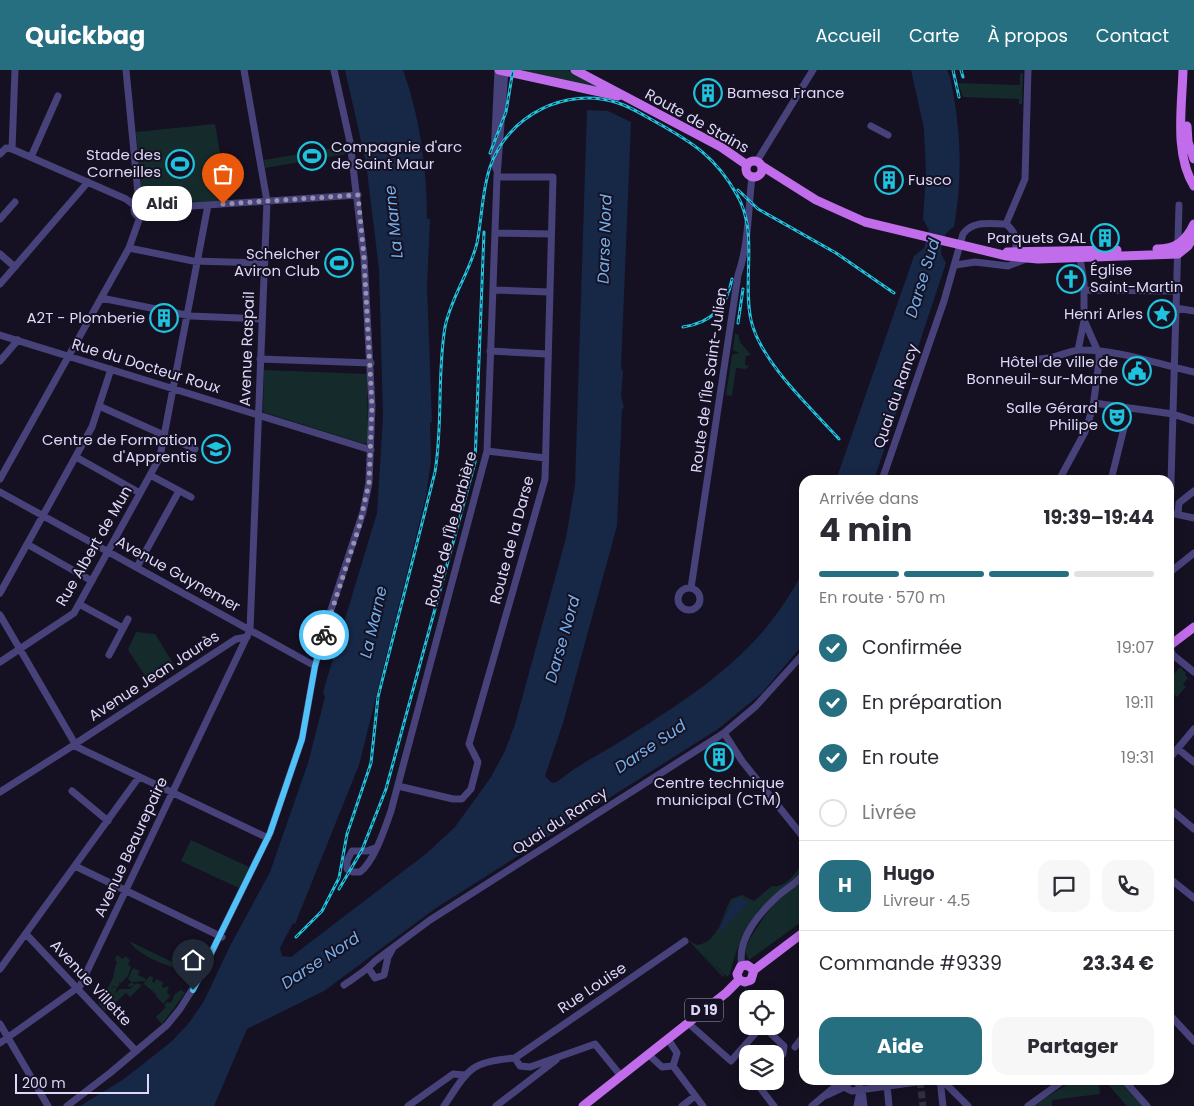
<!DOCTYPE html>
<html lang="fr">
<head>
<meta charset="utf-8">
<style>
  body { margin:0; font-family:Poppins,sans-serif; background:#f7f7f7; color:#2b2b33; height:100vh; display:flex; flex-direction:column; font-size:19px; white-space:nowrap }
  * { box-sizing:border-box; margin:0 }
  p { font-size:16px; color:#7c7c81 }
  .icon { flex:none; width:28px; height:28px; fill:none; stroke:currentColor; stroke-width:2; stroke-linecap:round; stroke-linejoin:round }
  .map { position:relative; flex:1; overflow:hidden }
  .sheet { position:absolute; left:799px; top:405px; width:375px; height:610px; display:flex; flex-direction:column; background:#fff; border-radius:15px; box-shadow:0 2px 12px #0003 }
  .sheet>* { flex:none }
  .tools { position:absolute; left:739px; top:920px; display:grid; gap:10px }
  .tools a { display:grid; place-items:center; width:45px; height:45px; border-radius:10px; background:#fff; box-shadow:0 2px 12px #0003; font-size:25px }
  .scale { position:absolute; left:15px; bottom:12px; width:134px; box-sizing:border-box; padding-left:5px; border:2px solid #ddd7f9; border-top:0; font-size:14px; line-height:18px; white-space:nowrap; color:#ddd7f9; -webkit-text-stroke:4px #151122; paint-order:stroke }
  .pin { position:absolute; display:grid; place-items:center; width:42px; height:42px; color:#fff; margin:-51px -21px; border-radius:50% 50% 50% 0; rotate:-45deg; box-shadow:0 0 5px #0007 }
  .pin .icon { rotate:45deg }
  .courier { position:absolute; display:grid; place-items:center; width:50px; height:50px; margin:-25px; border:4px solid #4fc3f7; border-radius:50%; background:#fff; color:#222; box-shadow:0 1px 6px #0007 }
  .bubble { position:absolute; height:35px; border-radius:15px; background:#fff; box-shadow:0 2px 12px #0003; font-size:16px; font-weight:700; line-height:35px; text-align:center }
  .head em { font-style:normal; font-weight:700 }
  .head div { display:flex; flex-direction:column-reverse }
  .head { display:flex; align-items:center; justify-content:space-between; height:85px; padding:0 20px }
  h1 { font-size:32px; font-weight:700; line-height:38px }
  .bar { display:grid; grid-template-columns:repeat(4,1fr); gap:8px 5px; align-content:center; height:60px; padding:0 20px }
  .bar i { height:6px; border-radius:4px; background:#e1e1e2 }
  .bar .active { background:#266f80 }
  .bar p { grid-column:span 4 }
  .line { display:flex; align-items:center; gap:12px; padding:0 20px; border-top:1px solid #e1e1e2 }
  .line div { flex:1 }
  .round { display:grid; place-items:center; flex:none; width:52px; height:52px; border-radius:15px; background:#f7f7f7 }
  ol { padding:0 20px; list-style:none }
  li { display:flex; align-items:center; gap:15px; height:55px }
  li p { margin-inline-start:auto }
  li .icon { padding:5px; border-radius:50%; background:#266f80; color:#fff; stroke-width:4 }
  li:last-child { color:#7c7c81 }
  li i { width:28px; height:28px; border:2px solid #e1e1e2; border-radius:50% }
  .cta { display:flex; gap:10px; margin-top:auto; padding:10px 20px }
  .cta a { flex:1; height:58px; border-radius:15px; background:#266f80; color:#fff; font-size:20px; font-weight:700; line-height:58px; text-align:center }
  .cta a+a { background:#f7f7f7; color:#2b2b33 }
  header { display:flex; align-items:center; gap:30px; box-sizing:border-box; height:70px; padding:0 25px; background:#266f80; color:#fff }
  header strong { font-size:24px }
  nav { display:flex; gap:28px; margin-inline-start:auto; font-size:18px }
  .map>svg:first-child { display:block }
  .green { fill:#152b2b; fill-rule:evenodd }
  .water { fill:#172746 }
  .lines { fill:none; stroke-linecap:round; stroke-linejoin:round }
  .minor-tunnel { stroke:#332f42; stroke-width:7; stroke-dasharray:7 3.5; stroke-linecap:butt }
  .minor { stroke:#47427a; stroke-width:7 }
  .major { stroke:#c16deb; stroke-width:9 }
  .rail-casing { stroke:#1fc3de; stroke-width:3 }
  .rail { stroke:#151122; stroke-width:1; stroke-dasharray:4; stroke-linecap:butt }
  .done { stroke:#9792ae; stroke-width:5; stroke-dasharray:0 9 }
  .route { stroke:#4fc3f7; stroke-width:6 }
  .labels { text-anchor:middle; stroke-width:4; stroke-linejoin:round; paint-order:stroke }
  .shield { fill:#151122; stroke:#a19cb8; stroke-width:1 }
  .shield-label { font-size:14px; font-weight:bold; fill:#ddd7f9 }
  .poi-label { font-size:15px; fill:#ddd7f9; stroke:#151122; text-anchor:end }
  .street-label { font-size:15px; fill:#ddd7f9; stroke:#151122 }
  .water-label { font-size:16px; font-style:italic; fill:#73afeb; stroke:#151122 }
</style>
</head>
<body>
<header>
<strong>Quickbag</strong>
<nav><a>Accueil</a><a>Carte</a><a>À propos</a><a>Contact</a></nav>
</header>
<div class="map">
<svg width="1194" height="1036" viewBox="0 0 1194 1036">
  <rect width="100%" height="100%" fill="#151122"/>
  <path class="green" d="M520,0H568L602,19L519,2Z
    M1020,3L1023,4L1022,34H1019V29L963,27L958,13L1020,15Z
    M215,54L228,130L154,136L142,126L136,62Z
    M346,76L347,84L265,98L264,90Z
    M735,264H738L740,272L751,285L746,286L745,295L749,296L746,299L736,298L732,326L726,325L732,285L739,283L733,280Z
    M264,300L367,304L368,372L365,374L263,342Z
    M136,562L155,564L175,596L150,613L128,580Z
    M1180,597L1186,603L1185,605L1188,608L1183,614L1186,617L1177,627L1169,620V610Z
    M191,770L249,797L239,818L181,791Z
    M804,791C804,792 804,798 804,799C801,806 765,832 756,844C743,862 735,882 730,904L727,907L699,880L724,905L723,907L689,871L697,875C718,873 722,845 731,829L742,825L754,831L772,816C786,819 797,801 804,791ZM747,830L748,833L718,860L730,835Z
    M804,811V850L749,890L745,881L750,868L771,837L787,822Z
    M129,871L197,904L196,906C174,896 143,891 129,871Z
    M117,885L123,889L125,886L130,890L128,895L131,897L128,906L121,913L118,911L120,914L117,918L113,916L111,919L114,917L117,919L114,924L120,919H130L136,913L145,916L142,915L130,927L126,923L114,934L111,932V936L105,941L99,934L113,908L116,893L118,894L115,889Z
    M133,898L140,901L138,905L135,904L145,908V911L150,906L154,908L152,911L154,913L156,909L163,912L162,918L169,916L167,922L170,926L163,934L156,926V924L144,914L145,911L132,912L134,915L129,917L128,915L132,912L128,909Z
    M181,920L185,923L162,954L156,947L166,937L168,939L164,935L167,932L171,933L175,924Z
    M1074,1010H1099V1013L1086,1015L1099,1014L1100,1024L1052,1030V1036H1033Z
    M1104,1010H1119L1143,1036H1127Z"/>
  <path class="water" d="M345,0H403C420,47 427,99 427,149H430L427,216L432,352L430,353L431,391L426,426L359,695L295,854L293,853L280,878L282,886L291,887L427,783L455,757L491,707L505,681L515,654L566,468L575,415L587,40L608,41L631,52L621,298L623,301L621,326L624,338L622,339L617,456L563,653L545,706L552,713L557,712C576,696 600,684 621,671C697,623 763,582 804,499V573L762,623L718,659L436,838L324,921L247,959L214,1036H80L124,1009L171,972L189,953L204,931L230,876L270,802L308,693L325,627L323,622L377,443L383,347L379,199L366,93Z
    M911,0H947L950,7C961,58 963,106 954,157C944,162 941,172 941,184L946,193L874,410H836L914,186L924,178L929,160L923,149L926,105L924,59Z
    M737,828L747,830L749,833L720,862L718,861L730,835Z"/>
  <g class="lines">
    <path class="minor-tunnel" d="M920,1011L923,1036"/>
    <path class="minor" d="M126,0L139,134
      M871,56L888,65
      M12,79L15,0
      M0,84L6,78L12,79L126,129L135,136
      M31,87L58,26
      M757,91L813,0
      M496,99L494,87L498,0
      M134 140a7 7 0 1 1 14 0a7 7 0 1 1-14 0Z
      M147,139L358,125
      M0,149L15,132
      M1006,154L1025,109L1028,0
      M1006,154C1015,161 1018,170 1015,182L1012,184
      M495,163L551,164
      M129,178L193,191L264,193
      M0,184L15,197
      M956,195L975,192L1008,196L1026,189
      M0,214L88,112
      M493,220L549,222
      M1084,220L1177,221
      M101,228L191,246L262,249
      M1176,238L1194,241
      M0,265L371,380
      M1078,280L1084,251
      M490,281L547,284
      M260,289L371,293
      M1037,289C1056,290 1070,279 1081,280C1120,280 1157,294 1194,302
      M0,291L18,270
      M1094,333L1173,344L1194,351
      M99,336L195,379
      M487,381L545,388
      M76,387L140,423
      M150,405L191,427
      M0,409L129,178L140,147
      M882,410L944,231L963,164C973,150 990,154 1006,154
      M1059,410L1085,362L1093,337L1099,292V284L1084,250V213L1080,188
      M1111,410L1129,338
      M0,422L315,596
      M1175,444L1194,448
      M1178,444L1179,433L1194,421
      M27,474L92,511
      M1169,481L1179,135
      M137,497L179,421
      M1169,503L1194,483
      M691,518L738,205C749,174 748,139 752,107
      M678 529a11 11 0 1 1 22 0a11 11 0 1 1-22 0Z
      M0,523L92,357L111,299
      M79,534L123,558
      M0,545L74,672
      M1169,577L1173,585L1194,602
      M109,585L128,549
      M0,592L74,543L160,387L208,135
      M724,663L742,691L804,768
      M78,672L236,569L247,567
      M77,677L268,768
      M1178,679L1194,692
      M1169,689L1194,659
      M398,716L453,729H462L471,719L478,692L469,674L545,409L553,107H497
      M72,721L108,751
      M0,722L74,675
      M1169,738L1194,759
      M375,778L367,781H352L347,791V799L353,802H360C374,792 385,758 391,741L487,381L497,107L505,0
      M75,796L222,867
      M1169,808L1194,828
      M26,864L136,981
      M742,896C736,869 761,841 779,825C787,818 797,813 804,804
      M0,899L139,707
      M369,899L375,908L384,905L388,887L392,880
      M344,915C355,907 366,901 375,891L430,850L724,663L756,636L804,583
      M1169,944L1194,971
      M688,953L731,991L760,958L766,959L784,976L783,984L775,992
      M0,954L48,1036
      M668,969L677,983L673,996
      M0,973L80,916L250,560L267,131L244,0
      M795,977L804,965
      M649,985L662,997L673,996
      M515,988L685,871
      M515,988L520,996L530,997L595,974L621,1006
      M673,996L703,1036
      M855,1010L862,1020L864,1036
      M940,1010L943,1036
      M942,1010L968,1036
      M1124,1010L1147,1036
      M755,1011L774,1036
      M887,1015L889,1036
      M844,1017L852,1021L932,1010
      M827,1025L844,1017L852,1010
      M67,1036L110,1003L167,955L180,939L197,912L270,763L302,669L315,596L324,561L363,442L369,413L372,336L364,188L350,72L334,0
      M408,1036L453,1004L464,1005
      M444,1036C468,1000 470,991 515,988
      M496,1036L556,990
      M682,1036L695,1026
      M812,1036L843,1010
      M857,1036L860,1021
      M1028,1036L1064,1010"/>
    <path class="major" d="M499,0L618,26
      M575,0L721,77L747,95
      M1183,0C1182,37 1174,84 1194,116
      M1187,56L1188,72L1194,89
      M746 99a8 8 0 1 1 16 0a8 8 0 1 1-16 0Z
      M762,96L816,130L865,152L1007,186L1038,189L1178,184L1188,176L1194,166
      M1157,179C1176,179 1186,171 1194,154
      M1007,182L1117,180
      M1169,576L1194,557
      M754,900L804,862
      M739,910L737,904L741,896L747,895L754,900
      M739,910L745,912L751,910L754,900
      M583,1036L726,923L739,910"/>
    <defs>
      <path id="rail" d="M953,0L959,27
        M961,0L963,7
        M490,83L506,42L513,0
        M738,120L758,139L836,183L894,223
        M738,253L743,219
        M683,257C711,253 727,237 732,209
        M339,819L362,780L386,719L475,392L484,162
        M296,867L322,841L339,808L347,764L371,693L378,627L435,402C443,354 437,305 445,257C451,227 470,202 477,173C482,148 482,121 490,97C508,45 566,16 618,33C631,37 643,45 654,51C692,72 716,87 737,125C759,163 742,209 751,250C760,291 810,337 839,369"/>
    </defs>
    <use href="#rail" class="rail-casing"/>
    <use href="#rail" class="rail"/>
  </g>
  <g class="lines">
    <path class="done" d="M223,134L358,125L364,188L372,336L369,413L359,457L324,565"/>
    <path class="route" d="M193,920L270,763L302,669L315,596L324,565"/>
  </g>
  <defs>
    <symbol id="building-ring" viewBox="-11 -11 22 22"><circle r="9.5" fill="#151122" stroke="#1fc3de" stroke-width="1.5"/><path d="M-4-6H4V6H1V3H-1V6H-4ZM-2.5-4.3h1.7v1.8h-1.7ZM.8-4.3h1.7v1.8H.8ZM-2.5-1h1.7V.8h-1.7ZM.8-1h1.7V.8H.8Z" fill="#1fc3de"/></symbol>
    <symbol id="stadium-ring" viewBox="-11 -11 22 22"><circle r="9.5" fill="#151122" stroke="#1fc3de" stroke-width="1.5"/><path d="M0-5a6.5 5 0 1 0 0 10a6.5 5 0 1 0 0-10ZM-3.5-1.8h7v3.6h-7Z" fill="#1fc3de"/></symbol>
    <symbol id="church-ring" viewBox="-11 -11 22 22"><circle r="9.5" fill="#151122" stroke="#1fc3de" stroke-width="1.5"/><path d="M-1.2-6h2.4v3.5h3.3v2.4h-3.3V6h-2.4V-.1h-3.3v-2.4h3.3Z" fill="#1fc3de"/></symbol>
    <symbol id="sight-ring" viewBox="-11 -11 22 22"><circle r="9.5" fill="#151122" stroke="#1fc3de" stroke-width="1.5"/><path d="M0-6L1.8-2.2L6-1.7L2.9 1.2L3.7 5.4L0 3.3L-3.7 5.4L-2.9 1.2L-6-1.7L-1.8-2.2Z" fill="#1fc3de"/></symbol>
    <symbol id="civic-ring" viewBox="-11 -11 22 22"><circle r="9.5" fill="#151122" stroke="#1fc3de" stroke-width="1.5"/><path d="M-.6-6.5H3V-4.5H.6V-3L4-1V1h2V6H-6V1h2V-1L-.6-3ZM-1.2 2.5V6h2.4V2.5Z" fill="#1fc3de"/></symbol>
    <symbol id="theatre-ring" viewBox="-11 -11 22 22"><circle r="9.5" fill="#151122" stroke="#1fc3de" stroke-width="1.5"/><path d="M-5-5.5Q0-4 5-5.5V0Q5 5 0 6Q-5 5-5 0ZM-3.3-2.5H-1v1.5H-3.3ZM1-2.5H3.3v1.5H1ZM-2.8 1Q0 5.5 2.8 1Z" fill="#1fc3de"/></symbol>
    <symbol id="university-ring" viewBox="-11 -11 22 22"><circle r="9.5" fill="#151122" stroke="#1fc3de" stroke-width="1.5"/><path d="M0-5L7-2L0 1L-7-2ZM-4 1L0 2.5L4 1V4Q0 6-4 4Z" fill="#1fc3de"/></symbol>
  </defs>
  <g fill-rule="evenodd">
    <use href="#building-ring" x="692" y="7" width="32" height="32"/>
    <use href="#stadium-ring" x="296" y="70" width="32" height="32"/>
    <use href="#stadium-ring" x="164" y="78" width="32" height="32"/>
    <use href="#building-ring" x="873" y="94" width="32" height="32"/>
    <use href="#building-ring" x="1089" y="152" width="32" height="32"/>
    <use href="#stadium-ring" x="323" y="177" width="32" height="32"/>
    <use href="#church-ring" x="1055" y="193" width="32" height="32"/>
    <use href="#sight-ring" x="1146" y="228" width="32" height="32"/>
    <use href="#building-ring" x="148" y="232" width="32" height="32"/>
    <use href="#civic-ring" x="1121" y="285" width="32" height="32"/>
    <use href="#theatre-ring" x="1101" y="331" width="32" height="32"/>
    <use href="#university-ring" x="200" y="363" width="32" height="32"/>
    <use href="#building-ring" x="703" y="671" width="32" height="32"/>
  </g>
  <g class="labels">
    <rect class="shield" x="685" y="928.5" width="38" height="23" rx="4"/>
    <g class="shield-label">
      <text x="704" y="945">D 19</text>
    </g>
    <g class="poi-label">
      <text x="727" y="28" text-anchor="start">Bamesa France</text>
      <text x="331" y="82" text-anchor="start">Compagnie d'arc<tspan x="331" dy="17">de Saint Maur</tspan></text>
      <text x="161" y="90">Stade des<tspan x="161" dy="17">Corneilles</tspan></text>
      <text x="908" y="115" text-anchor="start">Fusco</text>
      <text x="1086" y="173">Parquets GAL</text>
      <text x="320" y="189">Schelcher<tspan x="320" dy="17">Aviron Club</tspan></text>
      <text x="1090" y="205" text-anchor="start">Église<tspan x="1090" dy="17">Saint-Martin</tspan></text>
      <text x="1143" y="249">Henri Arles</text>
      <text x="145" y="253">A2T - Plomberie</text>
      <text x="1118" y="297">Hôtel de ville de<tspan x="1118" dy="17">Bonneuil-sur-Marne</tspan></text>
      <text x="1098" y="343">Salle Gérard<tspan x="1098" dy="17">Philipe</tspan></text>
      <text x="197" y="375">Centre de Formation<tspan x="197" dy="17">d'Apprentis</tspan></text>
      <text x="719" y="718" text-anchor="middle">Centre technique<tspan x="719" dy="17">municipal (CTM)</tspan></text>
    </g>
    <g class="street-label">
      <text transform="translate(697 51) rotate(29)" y="5">Route de Stains</text>
      <text transform="translate(247 279) rotate(-88)" y="5">Avenue Raspail</text>
      <text transform="translate(146 296) rotate(17)" y="5">Rue du Docteur Roux</text>
      <text transform="translate(709 310) rotate(-82)" y="5">Route de l'Île Saint-Julien</text>
      <text transform="translate(896 326) rotate(-71)" y="5">Quai du Rancy</text>
      <text transform="translate(451 459) rotate(-75)" y="5">Route de l'Île Barbière</text>
      <text transform="translate(512 470) rotate(-75)" y="5">Route de la Darse</text>
      <text transform="translate(94 476) rotate(-60)" y="5">Rue Albert de Mun</text>
      <text transform="translate(178 504) rotate(29)" y="5">Avenue Guynemer</text>
      <text transform="translate(154 606) rotate(-33)" y="5">Avenue Jean Jaurès</text>
      <text transform="translate(560 751) rotate(-33)" y="5">Quai du Rancy</text>
      <text transform="translate(131 777) rotate(-65)" y="5">Avenue Beaurepaire</text>
      <text transform="translate(91 913) rotate(47)" y="5">Avenue Villette</text>
      <text transform="translate(592 918) rotate(-34)" y="5">Rue Louise</text>
    </g>
    <g class="water-label">
      <text transform="translate(393 152) rotate(-96)" y="6">La Marne</text>
      <text transform="translate(604 169) rotate(-88)" y="6">Darse Nord</text>
      <text transform="translate(922 208) rotate(-73)" y="6">Darse Sud</text>
      <text transform="translate(373 552) rotate(-77)" y="6">La Marne</text>
      <text transform="translate(562 569) rotate(-74)" y="6">Darse Nord</text>
      <text transform="translate(650 676) rotate(-34)" y="6">Darse Sud</text>
      <text transform="translate(320 890) rotate(-33)" y="6">Darse Nord</text>
    </g>
  </g>
</svg>
<div class="tools">
<a><svg class="icon" aria-label="locate" viewBox="0 0 24 24"><circle cx="12" cy="12" r="6"/><path d="M12 2v4M12 18v4M2 12h4M18 12h4"/></svg></a>
<a><svg class="icon" aria-label="layers" viewBox="0 0 24 24"><path d="M12 4l9 5-9 5-9-5zM3 14l9 5 9-5"/></svg></a>
</div>
<div class="scale">200 m</div>
<div class="pin" style="left:223px;top:134px;background:#ea580c"><svg class="icon" aria-label="bag" viewBox="0 0 24 24"><path d="M5 8h14l-1 12H6zM9 8a3 3 0 0 1 6 0"/></svg></div>
<div class="pin" style="left:193px;top:920px;background:#1f2937"><svg class="icon" aria-label="home" viewBox="0 0 24 24"><path d="M3 11l9-7 9 7M6 9v11h12V9"/></svg></div>
<div class="courier" style="left:324px;top:565px"><svg class="icon" aria-label="bike" viewBox="0 0 24 24"><circle cx="6" cy="16" r="4"/><circle cx="18" cy="16" r="4"/><path d="M6 16l4-8h5l3 8M10 8l3 8H6M13 5h3"/></svg></div>
<div class="bubble" style="left:132px;top:116px;width:60px">Aldi</div>
<section class="sheet">
<div class="head"><div><h1>4 min</h1><p>Arrivée dans</p></div><em>19:39–19:44</em></div>
<div class="bar"><i class="active"></i><i class="active"></i><i class="active"></i><i></i><p>En route · 570 m</p></div>
<ol>
<li><svg class="icon" aria-label="check" viewBox="0 0 24 24"><path d="M5 12l5 5 9-10"/></svg>Confirmée<p>19:07</p></li>
<li><svg class="icon" aria-label="check" viewBox="0 0 24 24"><path d="M5 12l5 5 9-10"/></svg>En préparation<p>19:11</p></li>
<li><svg class="icon" aria-label="check" viewBox="0 0 24 24"><path d="M5 12l5 5 9-10"/></svg>En route<p>19:31</p></li>
<li><i></i>Livrée</li>
</ol>
<div class="line" style="height:90px"><b class="round" style="background:#266f80;color:#fff">H</b><div><b>Hugo</b><p>Livreur · 4.5</p></div><a class="round"><svg class="icon" aria-label="chat" viewBox="0 0 24 24"><path d="M4 5h16v11H9l-5 4z"/></svg></a><a class="round"><svg class="icon" aria-label="phone" viewBox="0 0 24 24"><path d="M5 4h4l2 5-3 2q2 4 5 5l2-3 5 2v4C11 20 4 13 5 4z"/></svg></a></div>
<div class="line" style="height:65px"><div>Commande #9339</div><b>23.34 €</b></div>
<div class="cta"><a>Aide</a><a>Partager</a></div>
</section>
</div>
</body>
</html>
